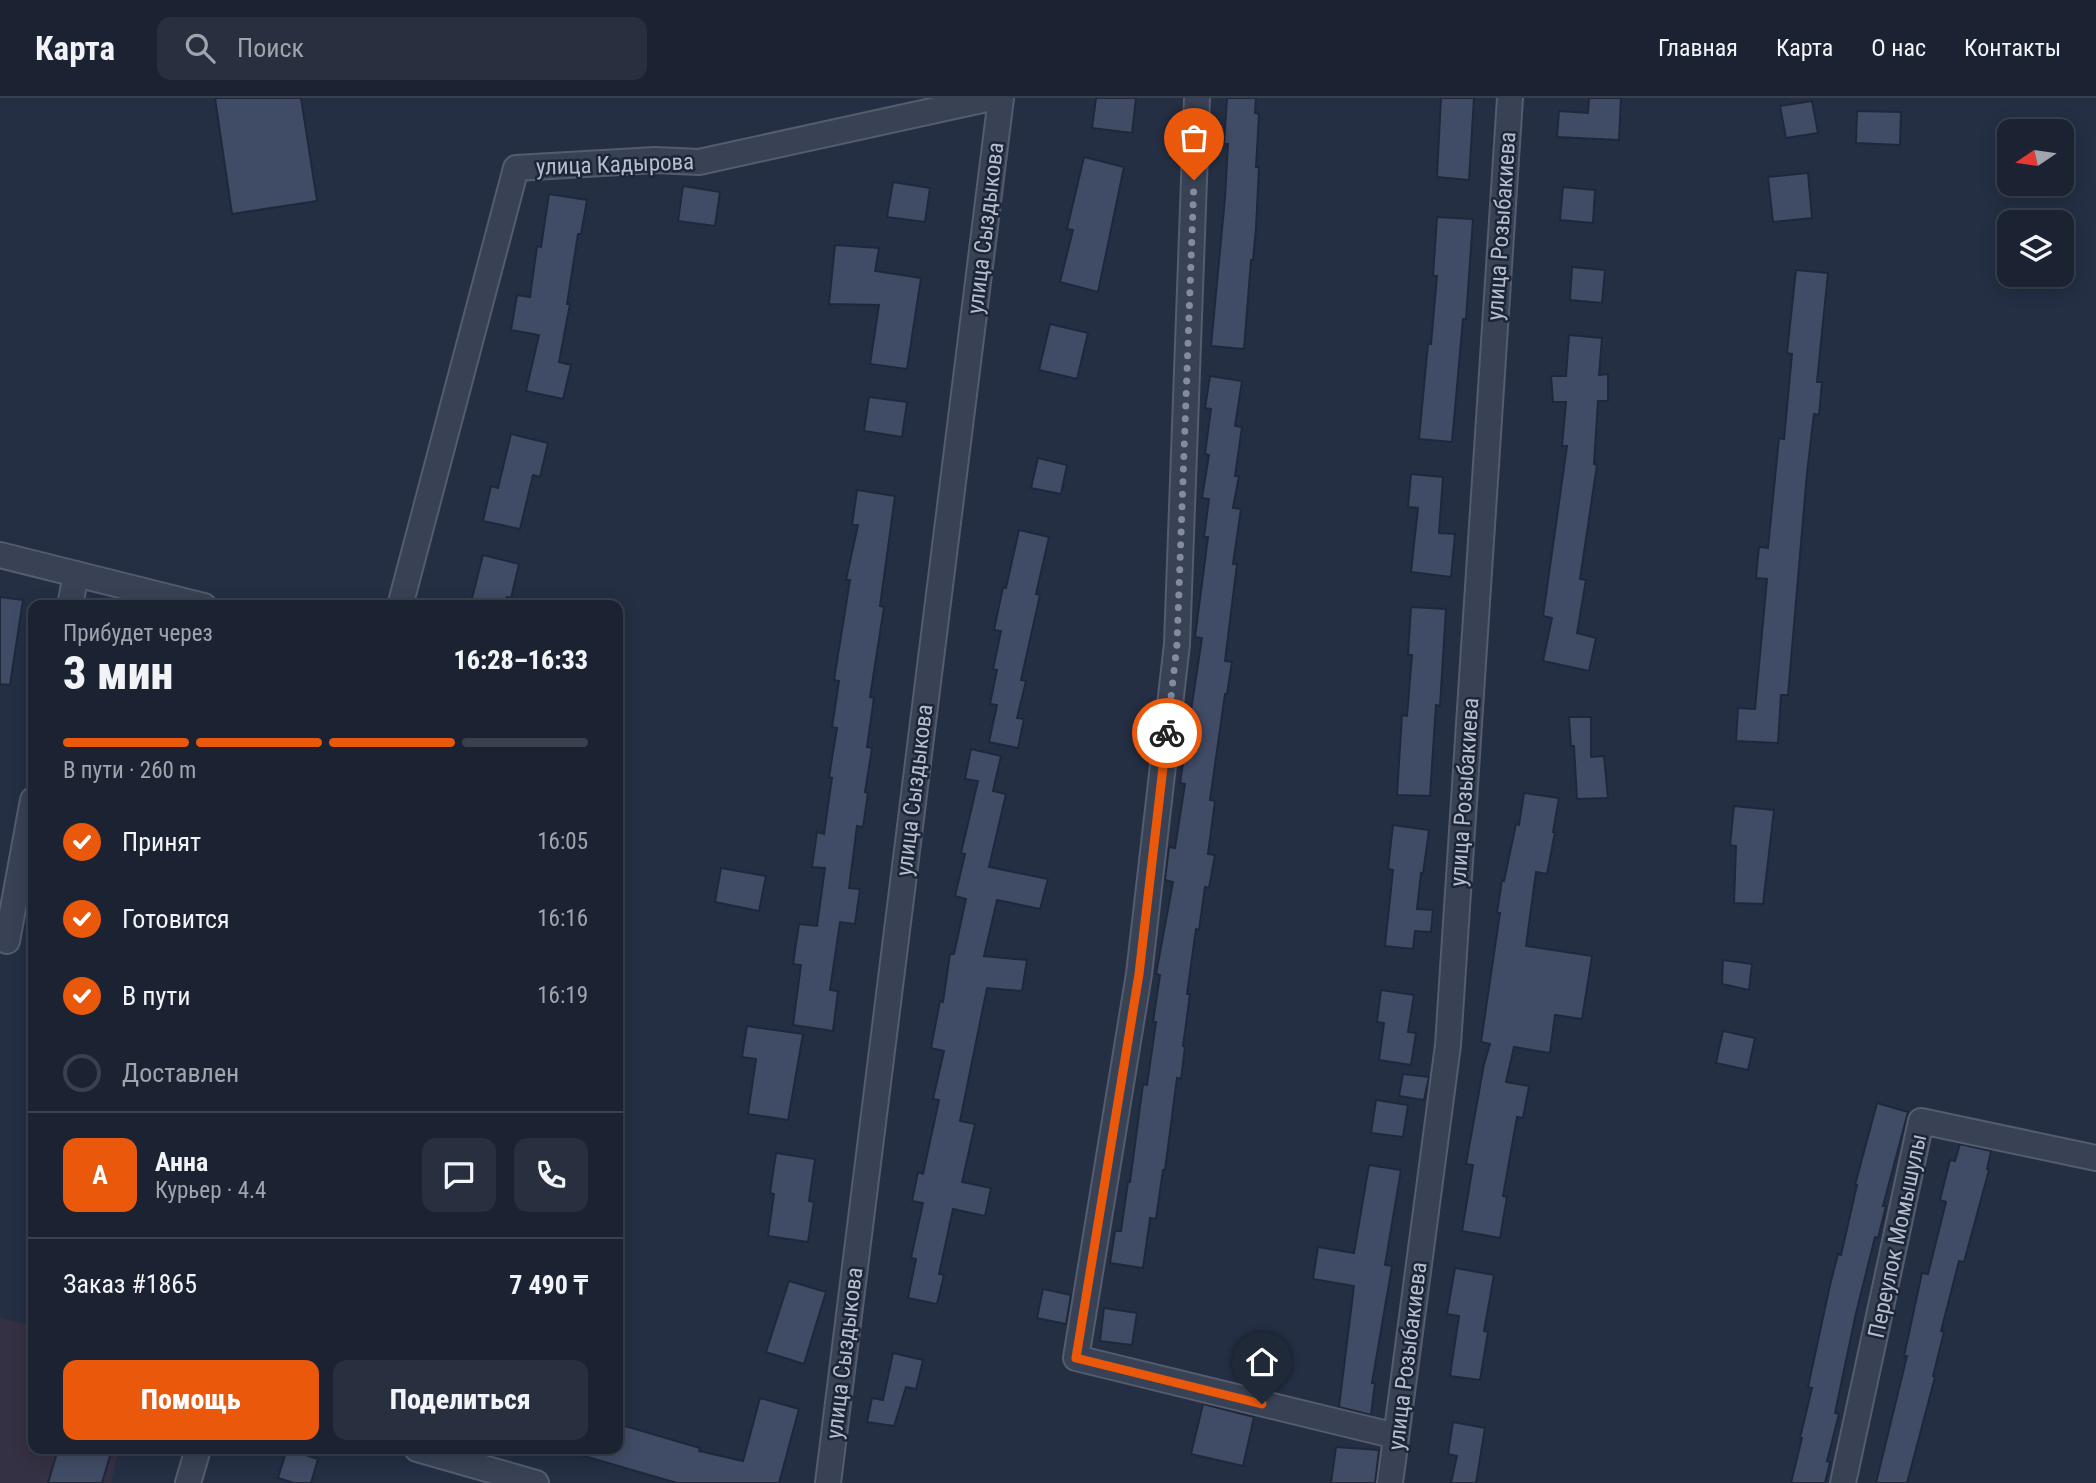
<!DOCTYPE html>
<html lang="ru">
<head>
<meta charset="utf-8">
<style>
  body { margin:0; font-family:"Roboto Condensed",sans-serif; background:#282f3f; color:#f1f3f6; height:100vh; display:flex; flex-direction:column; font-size:26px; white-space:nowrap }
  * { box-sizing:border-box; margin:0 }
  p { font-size:23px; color:#a0a4ac }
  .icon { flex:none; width:38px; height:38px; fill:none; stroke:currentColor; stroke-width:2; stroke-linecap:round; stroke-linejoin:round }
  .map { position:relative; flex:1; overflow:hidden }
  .sheet { position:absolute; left:28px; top:502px; width:595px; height:854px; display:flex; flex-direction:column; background:#1b2333; border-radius:14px; box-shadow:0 4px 18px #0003,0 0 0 2px #39404e }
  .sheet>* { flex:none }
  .needle { width:46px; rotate:257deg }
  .controls { position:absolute; left:1997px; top:21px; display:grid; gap:14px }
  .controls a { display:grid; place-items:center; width:77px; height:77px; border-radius:14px; background:#1b2333; box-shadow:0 4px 18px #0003,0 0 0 2px #39404e; font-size:35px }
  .pin { position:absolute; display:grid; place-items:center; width:60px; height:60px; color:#fff; margin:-72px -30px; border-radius:50% 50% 50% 0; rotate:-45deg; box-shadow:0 0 7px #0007 }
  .pin .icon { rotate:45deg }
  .courier { position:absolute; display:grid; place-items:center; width:70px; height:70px; margin:-35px; border:5px solid #ea580c; border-radius:50%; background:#fff; color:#222; box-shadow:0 2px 9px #0007 }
  .overview em { font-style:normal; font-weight:800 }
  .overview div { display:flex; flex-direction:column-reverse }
  .overview { display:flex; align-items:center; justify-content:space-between; height:119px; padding:0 35px }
  h1 { font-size:46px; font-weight:800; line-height:52px }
  .bar { display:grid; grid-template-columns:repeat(4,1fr); gap:10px 7px; align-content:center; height:84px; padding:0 35px }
  .bar i { height:9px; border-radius:5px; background:#39404e }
  .bar .active { background:#ea580c }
  .bar p { grid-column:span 4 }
  .line { display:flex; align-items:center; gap:18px; padding:0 35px; border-top:2px solid #39404e }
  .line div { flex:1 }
  .round { display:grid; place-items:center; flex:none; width:74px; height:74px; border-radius:14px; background:#282f3f }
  ol { padding:0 35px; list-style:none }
  li { display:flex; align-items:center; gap:21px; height:77px }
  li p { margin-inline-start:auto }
  li .icon { padding:7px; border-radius:50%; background:#ea580c; color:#fff; stroke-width:4 }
  li:last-child { color:#a0a4ac }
  li i { width:38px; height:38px; border:4px solid #39404e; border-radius:50% }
  .action { display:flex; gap:14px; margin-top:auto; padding:14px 35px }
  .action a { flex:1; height:80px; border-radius:14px; background:#ea580c; color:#fff; font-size:28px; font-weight:800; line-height:80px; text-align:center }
  .action a+a { background:#282f3f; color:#f1f3f6 }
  header { display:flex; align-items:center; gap:42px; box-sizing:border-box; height:98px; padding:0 35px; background:#1b2333; border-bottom:2px solid #39404e }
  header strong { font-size:33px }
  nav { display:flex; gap:38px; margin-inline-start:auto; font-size:24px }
  .search { width:490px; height:63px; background:#282f3f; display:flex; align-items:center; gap:18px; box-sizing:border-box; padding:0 24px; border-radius:14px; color:#a0a4ac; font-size:26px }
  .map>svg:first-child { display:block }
  .medical { fill:#353144 }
  .building { fill:#404c65; stroke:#1f283b; stroke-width:2 }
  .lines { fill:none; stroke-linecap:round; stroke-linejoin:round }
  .minor-casing { stroke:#545c6e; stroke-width:28 }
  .minor { stroke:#384254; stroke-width:24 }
  .done { stroke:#838b9d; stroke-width:7; stroke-dasharray:0 12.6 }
  .route { stroke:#ea580c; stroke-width:9 }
  .labels { text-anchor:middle; stroke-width:5; stroke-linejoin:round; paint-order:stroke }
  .street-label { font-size:23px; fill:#b6bdcd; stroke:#1d2639 }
</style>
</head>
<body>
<header>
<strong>Карта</strong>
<div class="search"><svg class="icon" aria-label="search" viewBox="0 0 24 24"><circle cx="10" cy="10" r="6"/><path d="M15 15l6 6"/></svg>Поиск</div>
<nav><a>Главная</a><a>Карта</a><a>О нас</a><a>Контакты</a></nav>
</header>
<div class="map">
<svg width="2096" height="1385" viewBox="0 0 2096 1385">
  <rect width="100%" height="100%" fill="#242f44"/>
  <path class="medical" d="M0,1220L33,1228V1351H119L111,1385H0Z"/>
  <path class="building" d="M215,0H301L317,103L232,116Z
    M1096,0H1136L1132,35L1092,30Z
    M1227,0H1256L1255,15L1259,16L1256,69H1259L1256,130L1253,162H1251L1244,251L1211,248L1225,100L1228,46H1224Z
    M1441,0H1474L1469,82L1437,79Z
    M1589,0H1621L1619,42L1557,39L1559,13L1588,15Z
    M1812,3L1818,35L1786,40L1780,8Z
    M1857,13L1901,14L1900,47L1856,45Z
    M1084,59L1124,69L1098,194L1060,184L1073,132L1067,131Z
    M1808,75L1812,120L1773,124L1768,79Z
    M893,84L930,90L925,124L887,119Z
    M683,88L720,94L715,128L678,123Z
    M1563,89L1595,92L1593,125L1560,122Z
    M549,96L587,102L581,136H578L567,206H570L559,264L571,267L563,301L526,293L539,237L511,232L517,197L530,199L537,148L541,149Z
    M1437,119L1473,121L1466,221H1463L1452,344L1419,341L1428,246H1431L1437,178H1433Z
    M835,147L879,150L875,173L921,180L907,271L870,266L879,207L829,206Z
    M1572,169L1605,172L1602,205L1570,202Z
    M1796,172L1828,175L1817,284H1822L1819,317L1814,316L1807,375L1788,597H1781L1778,645L1736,643L1738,610L1755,611L1767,481L1756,480L1759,449L1768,450L1779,340L1784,341L1792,256L1787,255Z
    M1050,226L1088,235L1077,281L1039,272Z
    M1569,237L1602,240L1599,277L1608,276V303H1598L1594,366L1597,367L1580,481L1586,482L1577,535L1596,540L1589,573L1543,563L1552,520L1543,518L1567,348H1562L1566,304H1553L1551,278H1566Z
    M1210,278L1242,283L1235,328L1242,329L1235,378H1239L1233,410L1241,411L1233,466H1237L1225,563L1232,564L1227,596H1225L1210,702L1215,703L1208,756L1215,757L1209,790L1205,789L1199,832L1196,831L1187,896H1190L1183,948L1185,949L1181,981L1177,980L1165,1072H1163L1156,1121L1150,1120L1143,1170L1110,1165L1115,1133H1121L1128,1084H1130L1143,986L1147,987L1156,924H1153L1160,877L1156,876L1173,784L1165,782L1167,765L1169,749L1175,750L1185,686L1180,685L1202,540L1195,539L1208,439H1204L1209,401L1202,400L1209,357L1205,356L1211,311L1205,310Z
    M869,299L907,304L902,339L864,333Z
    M511,336L548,345L540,379L533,377L520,431L483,423L491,388L498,390Z
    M1038,360L1067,367L1061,396L1031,390Z
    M1411,376L1443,379L1439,435L1455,436L1451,479L1411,474L1418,410L1408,409Z
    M857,392L895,398L880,508L884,509L870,599L874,600L867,649L872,650L865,694L868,695L863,729L857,728L849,790L860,791L855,826L840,824L830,892L838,893L833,933L793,927L801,867L793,866L799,826L817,828L825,770L812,769L817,734L824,736L832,680L829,679L837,630L832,629L839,583L834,582L850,482H846L858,427H852Z
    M1019,432L1049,439L1036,496L1040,497L1021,582L1026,583L1017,620L1024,621L1018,650L989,644L997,607L990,606L997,572L993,571L1001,533L994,532L1003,489L1006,490Z
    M483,457L519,466L511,500L507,499L505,508H470Z
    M0,499L23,502L10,587L0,586Z
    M1411,509L1446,511L1440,608L1436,607L1430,698L1397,697L1402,617L1407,618L1412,557H1408Z
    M1569,619H1591V659L1604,658L1608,700L1577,701L1574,648H1571Z
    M971,651L1001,658L993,693L1006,696L989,769L1048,781L1040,811L997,802L984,858L1027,862L1022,893L987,890L960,1023L975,1026L962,1084L991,1090L985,1118L953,1111L939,1176L944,1177L937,1206L908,1200L916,1161L911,1160L923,1105L912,1103L918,1074L923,1076L939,1002L933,1001L944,953L931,950L940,903L943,904L950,856H954L966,801L955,798L965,756L961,755L978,683L965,681Z
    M1524,695L1559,700L1553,734H1555L1547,776L1536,774L1526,848L1592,858L1582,921L1555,917L1550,955L1514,949L1506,984L1529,988L1523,1020L1517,1019L1503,1098L1507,1099L1500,1140L1462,1133L1473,1067L1466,1066L1484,966L1490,946L1481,944L1500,815H1497L1502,782L1504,783L1516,726L1519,727Z
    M1734,708L1774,712L1763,806L1734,805L1736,748L1730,747Z
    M1393,727L1429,732L1423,776L1421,775L1417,811L1433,812L1431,834L1415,833L1413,851L1385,848L1393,772L1388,771Z
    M721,770L766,778L759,813L715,804Z
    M1723,862L1752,866L1749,892L1722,886Z
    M1381,892L1414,897L1408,934L1416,935L1411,967L1379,962L1384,925L1377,924Z
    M747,928L803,936L788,1022L748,1016L756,961L742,959Z
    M1723,933L1755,940L1748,972L1716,965Z
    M1403,976L1429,979L1424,1002L1399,998Z
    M1376,1002L1408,1007L1403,1039L1371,1035Z
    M1877,1005L1908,1014L1883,1108H1886L1878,1140L1875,1139L1856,1215L1835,1315L1839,1316L1827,1363L1830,1364L1825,1385H1791L1802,1340H1800L1812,1290L1808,1289L1830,1187L1838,1156L1841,1157L1857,1087H1855Z
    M1960,1046L1991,1053L1987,1071L1989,1072L1964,1164L1959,1163L1941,1233L1944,1234L1933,1278L1935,1279L1907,1385H1876L1907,1258H1904L1922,1175L1928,1176L1946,1104L1940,1102L1950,1062L1955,1063Z
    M776,1055L815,1061L809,1103L814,1104L808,1144L768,1138L774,1096L770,1095Z
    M1369,1067L1401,1072L1385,1167L1392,1168L1372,1285H1375L1371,1317L1339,1309L1354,1188L1313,1181L1318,1149L1354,1155Z
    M1455,1170L1494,1177L1484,1233L1488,1234L1480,1282L1450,1278L1459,1218L1447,1216Z
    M789,1183L826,1194L804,1266L766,1254Z
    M1043,1191L1071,1197L1066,1226L1037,1220Z
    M1104,1210L1137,1215L1132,1247L1100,1243Z
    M893,1255L923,1262L916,1291L906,1289L894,1328L867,1324L872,1300L883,1302Z
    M760,1300L799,1311L779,1385H677L577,1356L578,1351H618V1326L700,1350L699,1353L743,1363Z
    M1203,1306L1254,1319L1243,1368L1191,1356Z
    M1453,1324L1485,1330L1476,1385H1451L1457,1358L1448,1356Z
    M1336,1349L1379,1352L1375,1385H1331Z
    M58,1351H112L102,1385H48Z
    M287,1351L318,1361L311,1385H294L278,1380Z"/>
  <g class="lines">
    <defs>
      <path id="minor" d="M1197,0L1177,546L1139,876L1076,1260L1396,1338
        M0,457L204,508
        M70,508L76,476
        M400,508L516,70L655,62L699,64L991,0
        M7,843L33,702
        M417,1351L536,1385
        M188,1385L198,1351
        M828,1385L1001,0
        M1390,1385L1448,947L1510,0
        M1843,1385L1921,1023L2096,1060"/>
    </defs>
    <use href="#minor" class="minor-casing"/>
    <use href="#minor" class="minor"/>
  </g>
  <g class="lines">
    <path class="done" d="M1167,635L1177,546L1194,82"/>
    <path class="route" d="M1167,635L1139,876L1076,1260L1262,1306"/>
  </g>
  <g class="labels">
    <g class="street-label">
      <text transform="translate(615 66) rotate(-2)" y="8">улица Кадырова</text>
      <text transform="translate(1501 128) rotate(-86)" y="8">улица Розыбакиева</text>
      <text transform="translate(985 130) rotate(-83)" y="8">улица Сыздыкова</text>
      <text transform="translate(914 692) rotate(-83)" y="8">улица Сыздыкова</text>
      <text transform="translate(1464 694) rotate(-86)" y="8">улица Розыбакиева</text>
      <text transform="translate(1897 1138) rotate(-78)" y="8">Переулок Момышулы</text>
      <text transform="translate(844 1255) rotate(-83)" y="8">улица Сыздыкова</text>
      <text transform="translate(1407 1258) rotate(-83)" y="8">улица Розыбакиева</text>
    </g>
  </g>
</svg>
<div class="controls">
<a><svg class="needle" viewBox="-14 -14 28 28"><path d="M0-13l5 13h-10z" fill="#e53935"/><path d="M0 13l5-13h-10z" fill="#a0a4ac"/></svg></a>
<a><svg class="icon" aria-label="layers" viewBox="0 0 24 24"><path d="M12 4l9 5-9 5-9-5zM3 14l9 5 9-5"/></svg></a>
</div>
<div class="pin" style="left:1194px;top:82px;background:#ea580c"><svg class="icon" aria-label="bag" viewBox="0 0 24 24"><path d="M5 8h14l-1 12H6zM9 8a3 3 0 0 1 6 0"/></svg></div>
<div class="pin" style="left:1262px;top:1306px;background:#1f2937"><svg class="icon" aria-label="home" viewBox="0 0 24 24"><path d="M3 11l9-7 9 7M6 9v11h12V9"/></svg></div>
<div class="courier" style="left:1167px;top:635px"><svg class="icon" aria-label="bike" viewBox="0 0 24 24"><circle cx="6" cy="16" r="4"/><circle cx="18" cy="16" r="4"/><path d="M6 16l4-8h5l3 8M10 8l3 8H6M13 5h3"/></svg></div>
<section class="sheet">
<div class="overview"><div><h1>3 мин</h1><p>Прибудет через</p></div><em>16:28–16:33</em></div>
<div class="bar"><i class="active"></i><i class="active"></i><i class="active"></i><i></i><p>В пути · 260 m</p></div>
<ol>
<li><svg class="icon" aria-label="check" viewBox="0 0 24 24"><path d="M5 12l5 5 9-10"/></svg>Принят<p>16:05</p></li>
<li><svg class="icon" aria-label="check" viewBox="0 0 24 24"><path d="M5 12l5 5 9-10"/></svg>Готовится<p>16:16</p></li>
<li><svg class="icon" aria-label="check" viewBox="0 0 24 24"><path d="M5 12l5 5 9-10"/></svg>В пути<p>16:19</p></li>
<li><i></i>Доставлен</li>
</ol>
<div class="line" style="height:126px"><b class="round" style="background:#ea580c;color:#fff">А</b><div><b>Анна</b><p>Курьер · 4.4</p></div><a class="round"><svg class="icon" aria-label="chat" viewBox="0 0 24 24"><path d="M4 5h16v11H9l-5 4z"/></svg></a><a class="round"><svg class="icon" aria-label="phone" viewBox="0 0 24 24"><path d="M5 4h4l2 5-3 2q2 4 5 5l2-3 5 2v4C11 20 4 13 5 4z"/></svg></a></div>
<div class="line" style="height:91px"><div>Заказ #1865</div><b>7 490 ₸</b></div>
<div class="action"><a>Помощь</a><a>Поделиться</a></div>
</section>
</div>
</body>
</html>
